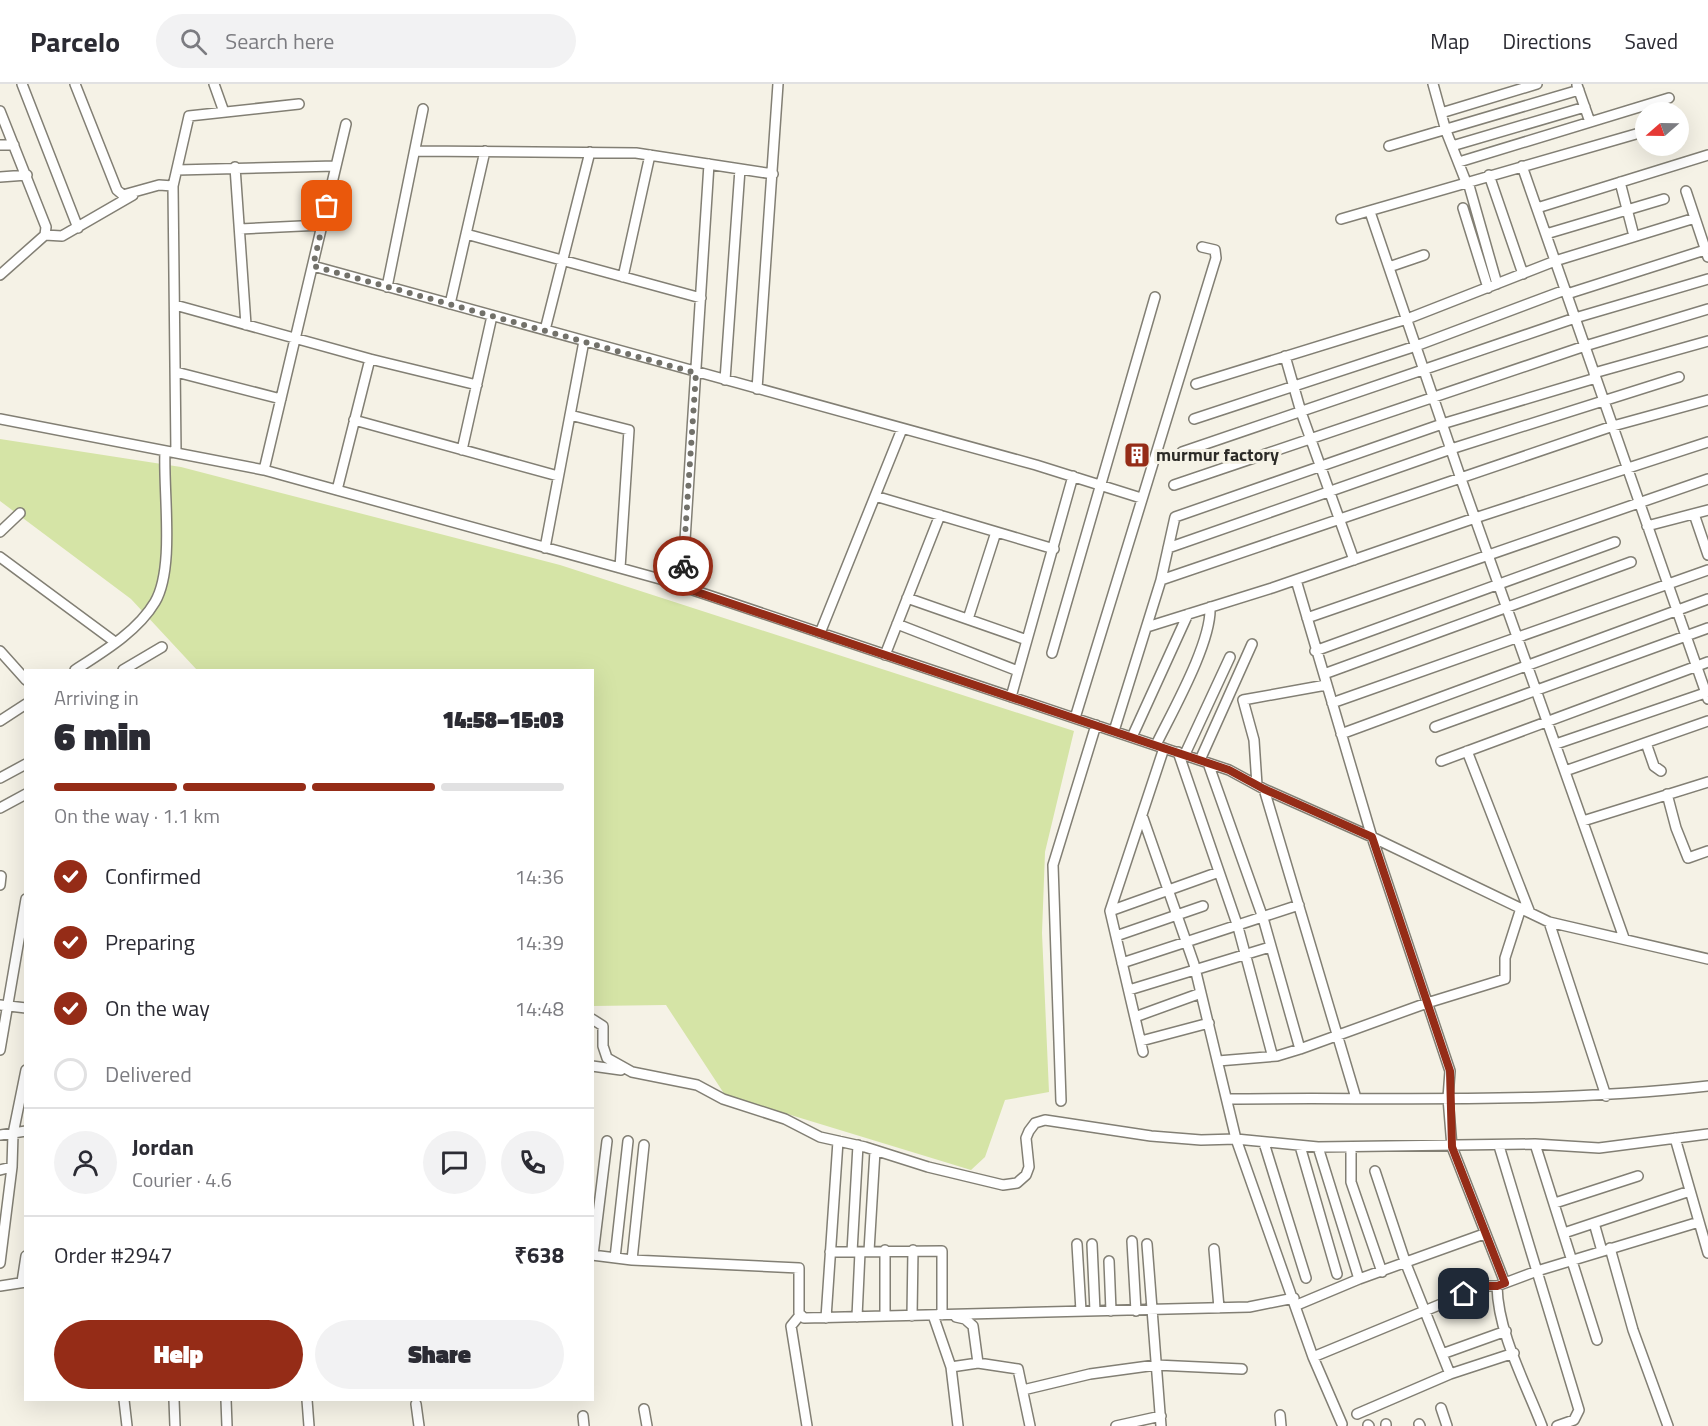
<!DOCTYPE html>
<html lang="en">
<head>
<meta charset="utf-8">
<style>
  body { margin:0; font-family:"Titillium Web",sans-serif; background:#f2f2f3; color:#2b2b33; height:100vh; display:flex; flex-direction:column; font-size:22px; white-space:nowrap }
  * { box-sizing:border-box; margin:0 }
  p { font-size:20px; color:#7c7c81 }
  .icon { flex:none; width:33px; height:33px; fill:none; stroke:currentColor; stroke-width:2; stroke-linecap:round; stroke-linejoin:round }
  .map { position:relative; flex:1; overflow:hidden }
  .drawer { position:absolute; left:24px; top:585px; width:570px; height:732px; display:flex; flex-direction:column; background:#fff; border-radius:0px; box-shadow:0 6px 24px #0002 }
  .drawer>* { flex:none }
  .needle { width:39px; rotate:250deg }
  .tools { position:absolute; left:1635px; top:18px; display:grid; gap:12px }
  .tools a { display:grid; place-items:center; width:54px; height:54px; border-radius:50%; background:#fff; box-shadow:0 6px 24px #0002; font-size:30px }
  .pin { position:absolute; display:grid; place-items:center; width:51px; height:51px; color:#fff; margin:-26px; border-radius:12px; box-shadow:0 3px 9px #0006 }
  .courier { position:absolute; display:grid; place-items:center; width:60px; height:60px; margin:-30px; border:4px solid #952c17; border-radius:50%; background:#fff; color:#222; box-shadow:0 2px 8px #0007 }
  .summary em { font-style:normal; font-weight:800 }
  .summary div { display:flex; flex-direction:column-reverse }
  .summary { display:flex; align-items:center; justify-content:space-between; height:102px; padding:0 30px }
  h1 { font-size:39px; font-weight:800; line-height:45px }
  .bar { display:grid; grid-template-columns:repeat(4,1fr); gap:9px 6px; align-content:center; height:72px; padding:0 30px }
  .bar i { height:8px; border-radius:4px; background:#e1e1e2 }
  .bar .selected { background:#952c17 }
  .bar p { grid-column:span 4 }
  .line { display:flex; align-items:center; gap:15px; padding:0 30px; border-top:2px solid #e1e1e2 }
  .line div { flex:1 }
  .round { display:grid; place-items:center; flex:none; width:63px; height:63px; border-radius:32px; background:#f2f2f3 }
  ol { padding:0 30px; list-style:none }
  li { display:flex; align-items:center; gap:18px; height:66px }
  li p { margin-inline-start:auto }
  li .icon { padding:6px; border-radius:50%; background:#952c17; color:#fff; stroke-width:4 }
  li:last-child { color:#7c7c81 }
  li i { width:33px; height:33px; border:3px solid #e1e1e2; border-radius:50% }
  .cta { display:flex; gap:12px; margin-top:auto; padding:12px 30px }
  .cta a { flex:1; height:69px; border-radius:36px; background:#952c17; color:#fff; font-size:24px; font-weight:800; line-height:69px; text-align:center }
  .cta a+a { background:#f2f2f3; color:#2b2b33 }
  header { display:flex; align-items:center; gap:36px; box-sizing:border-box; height:84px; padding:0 30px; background:#fff; border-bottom:2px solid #e1e1e2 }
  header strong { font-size:28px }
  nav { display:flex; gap:33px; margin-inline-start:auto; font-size:21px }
  .search { width:420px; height:54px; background:#f2f2f3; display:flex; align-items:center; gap:15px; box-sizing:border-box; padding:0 21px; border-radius:33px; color:#7c7c81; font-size:22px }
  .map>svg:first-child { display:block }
  .green { fill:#d5e4a6 }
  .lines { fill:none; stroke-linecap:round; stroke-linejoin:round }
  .minor-casing { stroke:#827f74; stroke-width:12 }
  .minor { stroke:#fff; stroke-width:9 }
  .done { stroke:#72716a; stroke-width:6; stroke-dasharray:0 10.8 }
  .route { stroke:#952c17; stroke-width:8 }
  .labels { text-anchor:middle; stroke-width:6; stroke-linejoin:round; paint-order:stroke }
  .poi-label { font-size:18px; font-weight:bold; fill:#2c2b27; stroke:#f5f2e6; text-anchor:start }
</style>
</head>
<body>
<header>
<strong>Parcelo</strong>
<div class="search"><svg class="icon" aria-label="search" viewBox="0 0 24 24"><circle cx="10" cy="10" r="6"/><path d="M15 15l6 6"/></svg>Search here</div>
<nav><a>Map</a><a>Directions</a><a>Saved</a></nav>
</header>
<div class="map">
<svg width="1708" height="1342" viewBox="0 0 1708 1342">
  <rect width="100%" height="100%" fill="#f5f2e6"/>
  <path class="green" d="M0,355L181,383L560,481L1074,647L1045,768L1042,849L1049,1008L1005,1016L985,1073L971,1086L725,1011L666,921L593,922L592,586H197L131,515L0,417Z"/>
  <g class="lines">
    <defs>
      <path id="minor" d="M22,0L78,144
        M75,0L117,106L123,111L159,101L173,102L176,369
        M214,0L224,28
        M1433,0L1446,47L1466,98
        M1577,1L1590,38
        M0,27L46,143L45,151L0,191
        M1441,29L1537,0
        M0,61H14
        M1389,62L1579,6
        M1452,62L1585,23
        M415,67L636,69L773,90
        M1459,78L1669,14
        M1522,82L1708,615
        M235,83L246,241
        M177,86L336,82
        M1489,91L1523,190
        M0,93L27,91
        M1468,98L1497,200
        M1620,98L1634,152
        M173,102L189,32L299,20
        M1686,107L1708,173
        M1463,124L1488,204
        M1537,124L1708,71
        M1370,128L1461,395L1624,854
        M1341,135L1636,50
        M240,145L322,141
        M466,150L701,214
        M1546,150L1664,115
        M45,151L62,152L133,111
        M313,182L1036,381L1141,414
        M1389,183L1424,171
        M623,193L650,71
        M387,203L423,25
        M1567,210L1705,166
        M450,220L485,67
        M175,221L370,275L337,406
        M545,246L590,68
        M1285,272L1301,328L1354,476
        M370,275L477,301
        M176,288L281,315
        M1594,289L1708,257
        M725,296L740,85
        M1196,300L1407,235L1555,177L1695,134
        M757,305L778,0
        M570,331L629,346L620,484
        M0,335L264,386L660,495L1229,686L1264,705L1372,753L1549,838L1708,875
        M1194,335L1416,262L1565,206
        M354,336L558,392
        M462,366L492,232
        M1182,368L1575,234L1708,195
        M264,386L346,40
        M1174,401L1585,262L1708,225
        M875,412L1054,465
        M1694,430L1708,471
        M1647,442L1708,426
        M0,448L20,429
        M545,464L584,257
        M1168,464L1451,365L1679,293
        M0,473L115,558
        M1161,496L1613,342L1708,316
        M1296,496L1371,750L1450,987L1448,1014L1452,1063L1505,1199
        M682,503L709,80
        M907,514L1027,556
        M1307,534L1708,395
        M968,535L996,448
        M897,540L1018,587
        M1147,543L1272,504L1475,434L1708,358
        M820,549L902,345
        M0,567L26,596
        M1315,567L1615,458
        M1052,569L1155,213
        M885,571L940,431
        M75,586C103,568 138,547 155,518C175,484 163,408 165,367
        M123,586L162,563
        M1324,590L1631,478
        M1011,613L1073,392
        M1332,619L1708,486
        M1075,634L1216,174L1215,166L1202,163
        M0,637L26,620
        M1435,643L1708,544
        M1114,647L1161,496L1175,433L1442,340L1596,294
        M1341,650L1708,515
        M1132,653L1188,530
        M1646,659L1654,682L1661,687
        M1556,660L1708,608
        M1156,661C1172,628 1212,558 1210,523
        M1467,667L1530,829
        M1178,668L1238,843L1272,970
        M1185,670L1230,573
        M1200,676L1252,560
        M1441,677L1708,578
        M1208,679L1263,834L1300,965
        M1565,687L1708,637
        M0,694L26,680
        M1257,701L1254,656L1243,616L1326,601
        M1264,705L1356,1014
        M1667,710L1676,744L1688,774L1708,767
        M0,724L26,710
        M1143,734L1194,880L1236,1055L1313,1273L1485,1202H1497L1537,1187L1699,1138
        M1583,737L1708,698
        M0,801L1,792
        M1110,827L1219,788
        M1549,838L1606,1012
        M1116,852L1203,822
        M1122,879L1299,821
        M1129,906L1270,863
        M0,921L26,924
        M1135,933L1201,909
        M592,935L603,942V962L607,974L632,988L697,1001L723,1015L785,1035L820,1053L865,1063L928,1083L1003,1101L1017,1099L1026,1091L1029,1083L1026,1054L1029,1047L1035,1039L1045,1036L1151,1052L1201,1056L1236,1055L1318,1063L1535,1060L1599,1064L1708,1050
        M1141,957L1209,939
        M0,966L26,815
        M1143,968L1110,827L1164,664
        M1218,977L1277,972L1300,965L1427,919L1505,895V874L1521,824
        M592,982L621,986
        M1228,1015C1388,1013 1548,1020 1708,1002
        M1061,1017L1053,781L1096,641
        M0,1051L26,1047
        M1675,1054L1708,1169
        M1264,1059L1306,1194
        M1535,1060L1597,1256
        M1300,1062L1337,1190
        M1499,1062L1579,1326L1574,1336L1557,1342
        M1318,1063L1359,1195
        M1351,1063V1098L1382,1188
        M0,1086L12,1083
        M1375,1087L1406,1180L1450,1290
        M1555,1119L1638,1092
        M1594,1139L1602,1167
        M1564,1149L1690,1107
        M1132,1157L1136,1227
        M1077,1160L1081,1227
        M1092,1160L1095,1227
        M1147,1160L1161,1342
        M1610,1164L1633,1246L1668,1342
        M1214,1165L1219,1224
        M885,1166V1232
        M869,1167L875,1067
        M830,1168L942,1167V1231
        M852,1168L858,1061
        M592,1171L632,1176L799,1184V1229L804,1234L1249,1223L1294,1214
        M593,1171L607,1057
        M615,1174L628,1057
        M632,1176L644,1061
        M1109,1177L1111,1227
        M0,1179L12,1083L13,1050L26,986
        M22,1198L26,1172
        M0,1202L26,1198
        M1497,1202C1498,1249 1525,1298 1542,1342
        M1297,1221L1359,1195L1484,1150
        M800,1231L791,1242L807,1342
        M933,1231L951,1283L958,1342
        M912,1232L913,1166
        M857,1233L860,1168
        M956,1233L965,1235L973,1242L978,1279L1018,1285L1030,1342
        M826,1234L838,1057
        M1442,1270L1506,1247
        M1313,1273L1342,1340
        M951,1283L978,1279
        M1023,1306L1090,1290L1156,1281L1242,1285
        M124,1316L127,1342
        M174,1316L175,1342
        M226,1316L227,1342
        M307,1316L309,1342
        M416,1320L419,1342
        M1441,1324L1447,1342
        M644,1325L647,1342
        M1357,1330L1450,1290L1514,1269
        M1280,1331L1281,1342
        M583,1332L584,1342
        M1386,1340V1342
        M1419,1340L1420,1342
        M1368,1341L1369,1342
        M1116,1342L1161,1332"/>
    </defs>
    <use href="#minor" class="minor-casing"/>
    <use href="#minor" class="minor"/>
  </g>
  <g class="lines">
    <path class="done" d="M327,122L313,182L696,289L683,482"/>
    <path class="route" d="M683,482L682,503L1229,686L1264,705L1372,753L1450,987L1452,1063L1505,1199L1497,1202H1485L1464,1210"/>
  </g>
  <defs>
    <symbol id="building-square" viewBox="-11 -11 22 22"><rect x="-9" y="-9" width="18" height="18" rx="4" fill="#952c17" stroke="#f5f2e6"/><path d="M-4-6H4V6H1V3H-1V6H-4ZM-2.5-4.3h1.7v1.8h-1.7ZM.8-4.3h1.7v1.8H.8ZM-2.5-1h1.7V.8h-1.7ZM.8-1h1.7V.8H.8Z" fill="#fff"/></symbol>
  </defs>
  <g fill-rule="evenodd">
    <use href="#building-square" x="1122" y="356" width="30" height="30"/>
  </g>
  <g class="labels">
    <g class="poi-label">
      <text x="1156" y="377">murmur factory</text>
    </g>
  </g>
</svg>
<div class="tools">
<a><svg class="needle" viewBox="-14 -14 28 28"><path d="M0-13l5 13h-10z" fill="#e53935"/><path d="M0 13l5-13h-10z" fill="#7c7c81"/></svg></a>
</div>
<div class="pin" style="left:327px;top:122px;background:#ea580c"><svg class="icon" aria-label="bag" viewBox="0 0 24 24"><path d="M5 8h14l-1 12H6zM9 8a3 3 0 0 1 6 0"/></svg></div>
<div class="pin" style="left:1464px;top:1210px;background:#1f2937"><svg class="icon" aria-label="home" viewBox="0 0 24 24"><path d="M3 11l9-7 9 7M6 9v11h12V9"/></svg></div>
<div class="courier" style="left:683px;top:482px"><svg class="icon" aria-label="bike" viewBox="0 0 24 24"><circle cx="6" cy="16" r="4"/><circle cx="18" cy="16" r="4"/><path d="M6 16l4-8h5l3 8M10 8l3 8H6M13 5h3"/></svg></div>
<section class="drawer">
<div class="summary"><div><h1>6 min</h1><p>Arriving in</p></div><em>14:58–15:03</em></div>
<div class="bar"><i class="selected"></i><i class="selected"></i><i class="selected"></i><i></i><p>On the way · 1.1 km</p></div>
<ol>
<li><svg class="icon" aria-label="check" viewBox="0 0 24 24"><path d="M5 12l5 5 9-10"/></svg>Confirmed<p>14:36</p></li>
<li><svg class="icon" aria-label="check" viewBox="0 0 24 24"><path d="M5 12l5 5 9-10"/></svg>Preparing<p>14:39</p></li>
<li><svg class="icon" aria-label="check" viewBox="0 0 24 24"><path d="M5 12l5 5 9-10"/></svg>On the way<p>14:48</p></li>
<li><i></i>Delivered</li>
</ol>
<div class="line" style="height:108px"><a class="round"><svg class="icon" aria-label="person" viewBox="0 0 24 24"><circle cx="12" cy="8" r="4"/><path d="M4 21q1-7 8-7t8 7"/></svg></a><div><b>Jordan</b><p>Courier · 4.6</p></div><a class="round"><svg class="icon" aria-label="chat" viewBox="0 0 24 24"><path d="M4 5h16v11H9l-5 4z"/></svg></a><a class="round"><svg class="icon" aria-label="phone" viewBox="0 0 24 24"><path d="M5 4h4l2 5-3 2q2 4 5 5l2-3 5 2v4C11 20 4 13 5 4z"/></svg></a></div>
<div class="line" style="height:78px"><div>Order #2947</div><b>₹638</b></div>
<div class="cta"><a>Help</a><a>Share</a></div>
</section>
</div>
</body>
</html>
